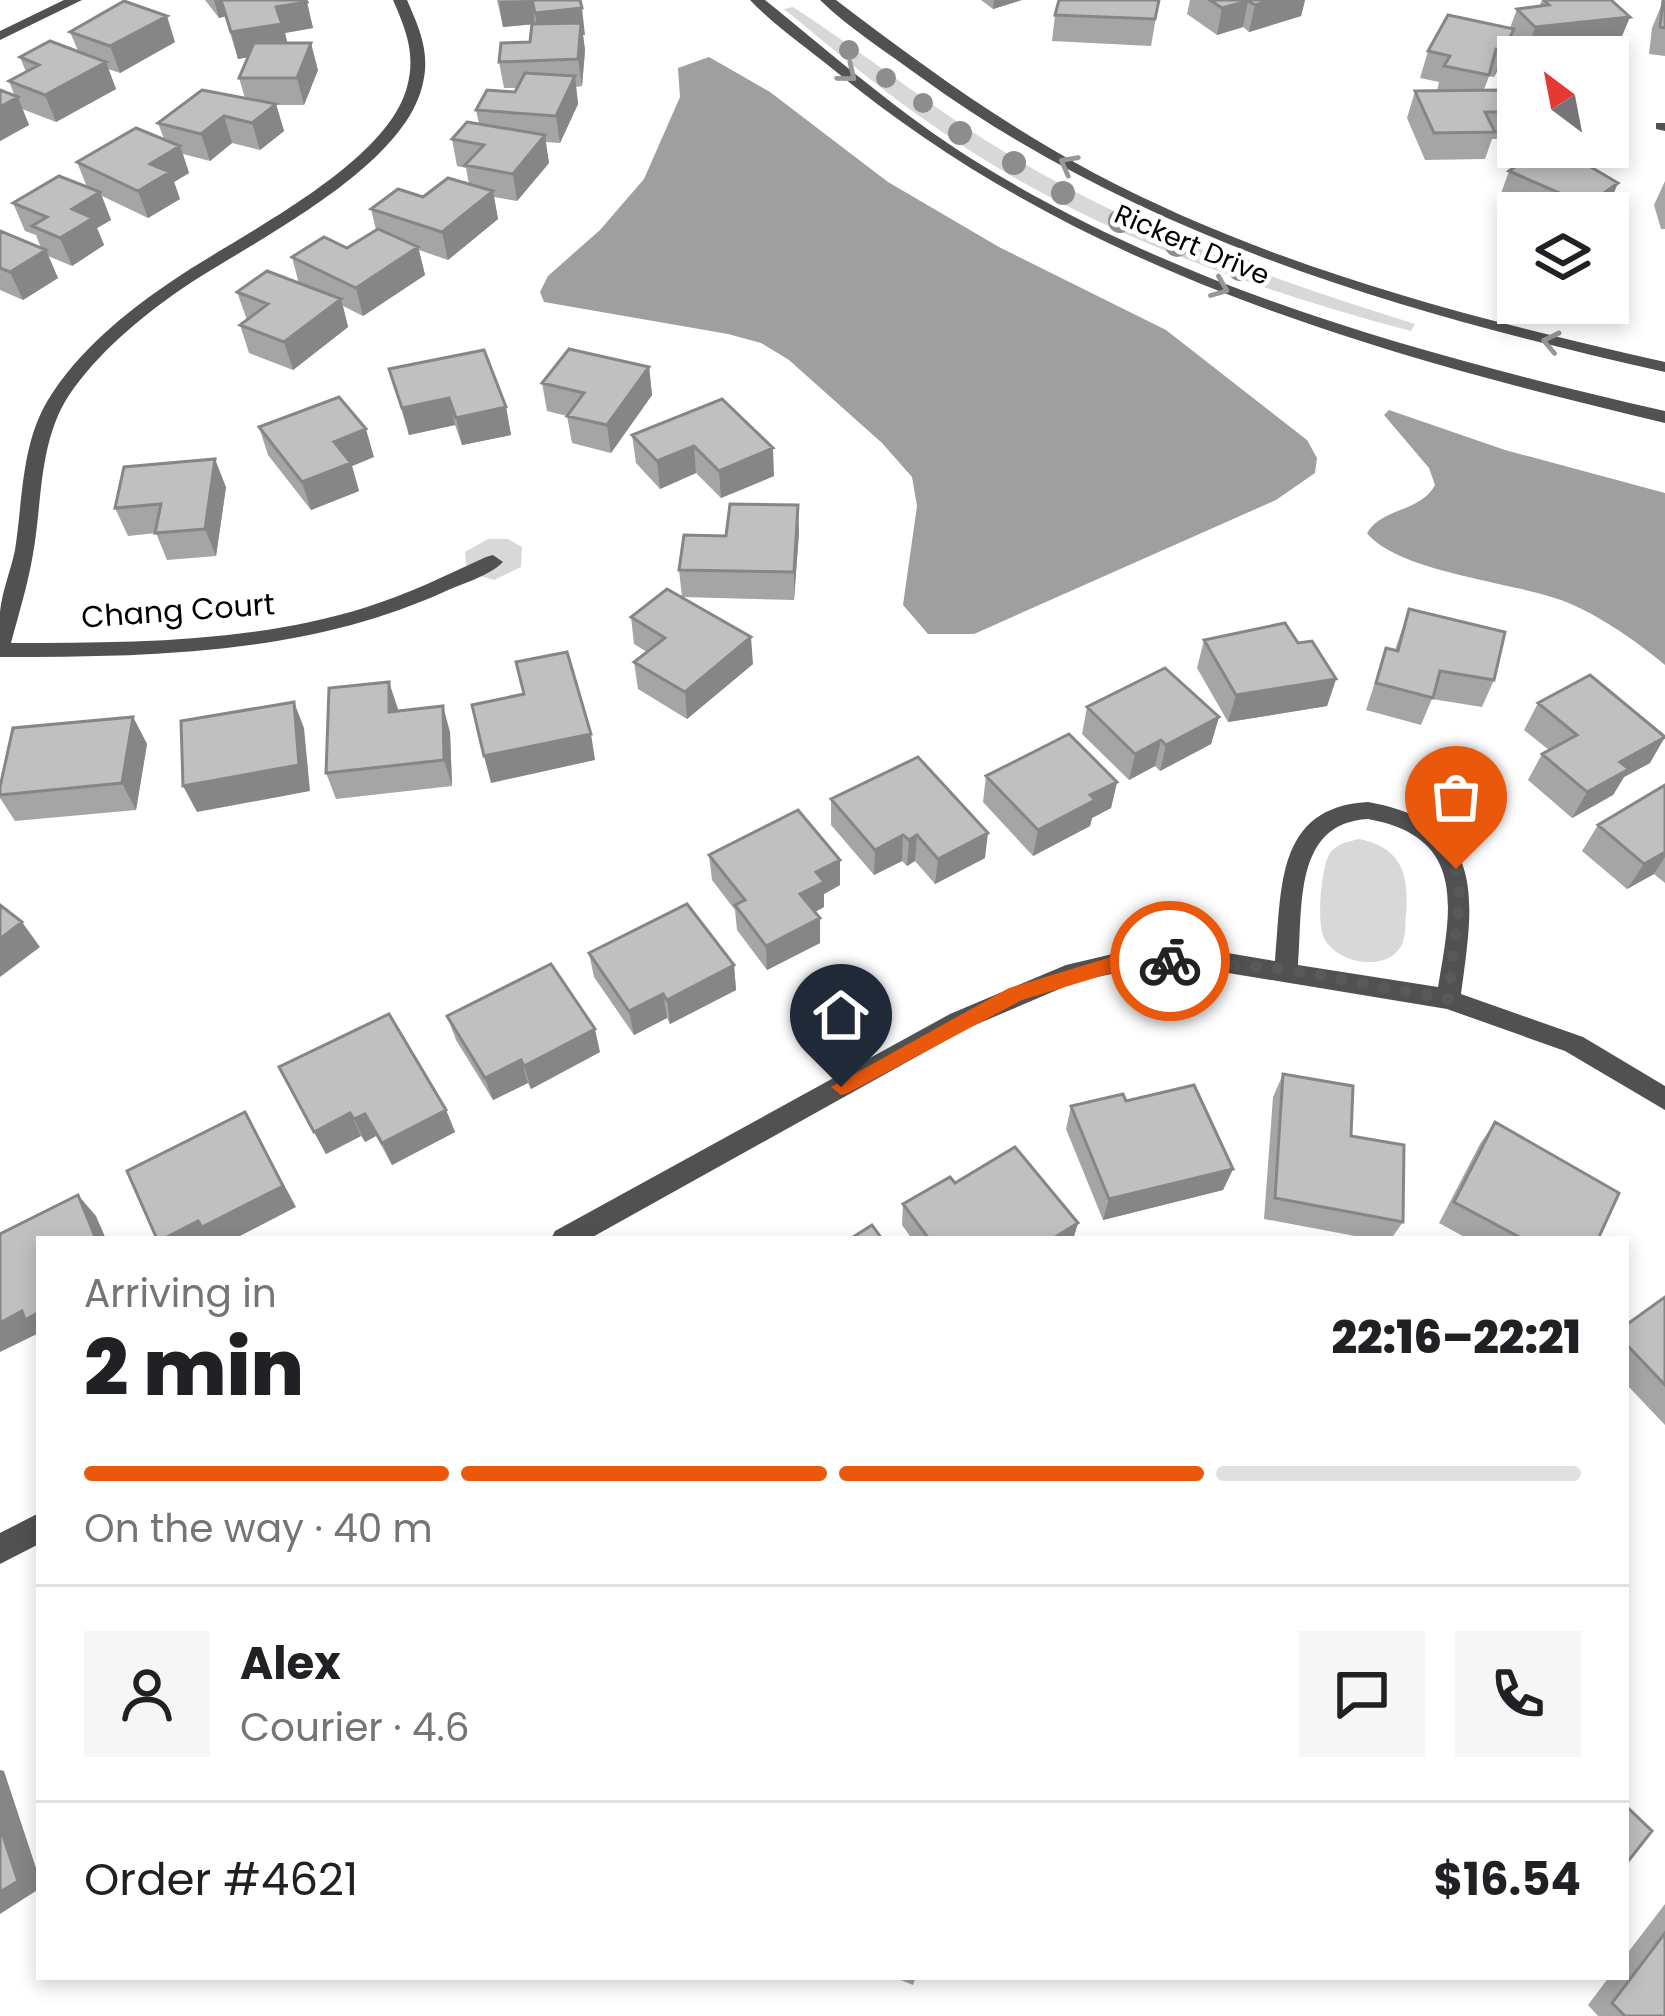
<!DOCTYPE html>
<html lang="en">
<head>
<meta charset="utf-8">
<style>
  body { margin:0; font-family:Poppins,sans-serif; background:#f6f6f6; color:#202124; height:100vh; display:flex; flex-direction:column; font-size:45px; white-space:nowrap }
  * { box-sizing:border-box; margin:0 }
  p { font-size:39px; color:#757577 }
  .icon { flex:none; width:66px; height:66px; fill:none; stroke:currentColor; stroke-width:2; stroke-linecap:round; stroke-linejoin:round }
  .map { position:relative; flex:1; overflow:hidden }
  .panel { position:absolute; left:36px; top:1236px; width:1593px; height:744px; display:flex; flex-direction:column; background:#fff; border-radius:0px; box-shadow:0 6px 18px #0003 }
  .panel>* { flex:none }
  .needle { width:78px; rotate:328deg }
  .tools { position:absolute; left:1497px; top:36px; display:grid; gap:24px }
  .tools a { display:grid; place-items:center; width:132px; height:132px; border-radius:0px; background:#fff; box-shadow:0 6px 18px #0003; font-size:60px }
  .pin { position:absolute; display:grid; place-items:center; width:102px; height:102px; color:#fff; margin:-123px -51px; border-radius:50% 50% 50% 0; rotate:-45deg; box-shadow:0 0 12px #0007 }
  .pin .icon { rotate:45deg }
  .courier { position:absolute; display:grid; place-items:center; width:120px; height:120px; margin:-60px; border:9px solid #ea580c; border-radius:50%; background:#fff; color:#222; box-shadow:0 3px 15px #0007 }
  .summary em { font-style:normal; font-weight:800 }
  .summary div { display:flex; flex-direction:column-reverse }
  .summary { display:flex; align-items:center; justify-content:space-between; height:204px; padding:0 48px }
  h1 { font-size:78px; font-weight:800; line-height:90px }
  .bar { display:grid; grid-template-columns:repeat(4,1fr); gap:18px 12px; align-content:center; height:144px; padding:0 48px }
  .bar i { height:15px; border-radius:9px; background:#e0e0e0 }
  .bar .selected { background:#ea580c }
  .bar p { grid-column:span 4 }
  .line { display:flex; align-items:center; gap:30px; padding:0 48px; border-top:3px solid #e0e0e0 }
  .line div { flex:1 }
  .round { display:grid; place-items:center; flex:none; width:126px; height:126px; border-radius:0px; background:#f6f6f6 }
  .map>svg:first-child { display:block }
  .green { fill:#d8d8d8 }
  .water { fill:#9f9f9f }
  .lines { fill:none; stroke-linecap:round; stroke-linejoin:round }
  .minor { fill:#515151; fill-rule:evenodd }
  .tertiary { fill:#515151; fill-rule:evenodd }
  .tree { fill:#8d8d8d }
  .wall { fill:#a5a5a5 }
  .shaded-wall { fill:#868686 }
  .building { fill:#c0c0c0; stroke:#868686; stroke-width:3 }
  .oneway { stroke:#979797 }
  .route { fill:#ea580c }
  .done { stroke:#595959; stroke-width:12; stroke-dasharray:0 21.6 }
  .labels { text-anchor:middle; stroke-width:9; stroke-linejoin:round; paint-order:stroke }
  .far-street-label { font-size:27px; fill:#000; stroke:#fff }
  .street-label { font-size:30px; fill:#000; stroke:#fff }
</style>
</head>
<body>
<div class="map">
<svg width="1665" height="2016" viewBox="0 0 1665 2016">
  <rect width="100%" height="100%" fill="#fff"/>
  <path class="green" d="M793,7C867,55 936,111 1011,156C1136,231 1276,281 1415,324L1411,331C1243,286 1078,228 935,127C882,91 833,49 784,9Z
    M488,539H508L522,547L521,567L494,580L467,572L465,552Z
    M1359,839C1402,848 1409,874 1406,914C1405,922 1406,934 1403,942C1391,973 1340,965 1325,940C1316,926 1321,872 1328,857C1334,844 1347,842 1359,839Z"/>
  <path class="water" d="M709,57L770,92L888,182L999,247L1166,330L1307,440L1317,458L1315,473L1276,500L974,634H928L903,605L917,506L912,477L882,443L789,360L761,343L728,334L544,302L540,292L548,276L600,230L644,179L680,97L678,68Z
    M1389,410L1505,450L1665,493V665C1635,640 1598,614 1561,600C1512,582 1398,572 1367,533C1381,508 1421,512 1435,485L1429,468L1384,415Z"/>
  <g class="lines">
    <path class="minor" d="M64,0H82L0,40V31Z
      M393,0H407C420,30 431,54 422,87C401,169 256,240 189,284C147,312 104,347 74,388C38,436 43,498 33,554C28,584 19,613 11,643C130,643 253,643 367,607C408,594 447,575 486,557L493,555L503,562C489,576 464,583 446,591C305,655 152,657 0,657C0,642 0,626 0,612C2,591 11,570 15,550C23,499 21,445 48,400C78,351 126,312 172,281C237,236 386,166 407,87C416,54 406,30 393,0Z
      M1656,123H1665V131L1656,129Z
      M1368,802C1488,824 1474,897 1461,994L1583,1037L1665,1086V1110L1565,1051L1447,1009L1210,970L1121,972L1078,981L968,1028L589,1239H551L555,1231L950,1014L1066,965L1121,952L1210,950L1275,961C1282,889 1275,807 1368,802ZM1368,819C1468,837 1451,910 1438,987L1298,965C1303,907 1293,823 1368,819Z
      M39,1513V1544L0,1564V1533Z"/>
    <path class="tertiary" d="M750,0H765C833,55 900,114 975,161C1184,291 1427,356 1665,411V423C1366,352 1075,269 834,70C806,47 775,26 750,0Z
      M820,0H836C919,63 1002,124 1094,173C1272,267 1469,318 1665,362V372C1402,313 1143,238 922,78C888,53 850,29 820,0Z"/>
  </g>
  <g class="tree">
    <circle cx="849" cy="50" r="10"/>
    <circle cx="886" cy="78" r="10"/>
    <circle cx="923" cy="103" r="10"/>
    <circle cx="960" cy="133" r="12"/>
    <circle cx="1014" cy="163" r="12"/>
    <circle cx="1063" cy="193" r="12"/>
    <circle cx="1120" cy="221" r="12"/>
    <circle cx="1177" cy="245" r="12"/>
    <circle cx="1240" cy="269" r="12"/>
  </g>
  <path class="wall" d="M205,0H306L313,28L285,33L287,43L318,70L304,105H276L284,131L260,150L232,143L210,161L183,154L189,173L174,182L180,199L148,218L102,196L111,220L97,228L104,245L72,266L48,256L58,278L23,300L0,290V231L41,248L36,235L25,231L13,203L87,187L77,162L164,139L158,123L245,98L239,78L248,57L238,59L225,16L219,18Z
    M497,0H532L585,35H583L585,50L582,86L576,87L578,104L560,143L545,142L549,163L517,201L494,197L498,219L448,260L419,250L425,275L363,316L343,306L348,327L293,370L249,353L240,325L247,320L237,292L299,284L292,257L347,248L376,230L371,209L469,184L466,168L457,166L452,139L479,124L476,110L515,92L517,88H504L499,62L530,42L535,24L503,27Z
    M981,0H1022L993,9Z
    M1159,0L1151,46L1052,41L1055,15Z
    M1190,0H1305L1301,16L1249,32L1243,27L1217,35L1187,14Z
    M1542,0H1611L1630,17L1619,43L1526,54L1511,39L1505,56L1494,77L1489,76L1484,90L1514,112L1505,139H1492L1485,159L1425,160L1407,118L1415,91H1437L1439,82L1420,78L1428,51L1510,28L1517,9L1539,7Z
    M1663,1L1665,2V56L1649,54L1652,28Z
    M70,32L175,42L120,73L108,69L116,89L56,122L22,109L29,125L0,141V91L15,97L9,81L26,72L20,57L78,51Z
    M1590,159L1587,165L1607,210L1603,213H1532L1499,199L1509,171Z
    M1665,181V229H1661L1654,205Z
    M649,367L652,395L611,453L572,443L567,416L547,411L542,383Z
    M389,369L506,407L511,435L462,445L455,425L409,435Z
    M722,399L774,476L721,498L696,473L660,489L636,463L632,435Z
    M259,427L374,457L352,466L359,491L311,510L268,455Z
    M226,487L216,556L167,560L156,533L128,536L115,508Z
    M799,532L794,600L682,597L753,664L687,719L638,689L634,662L647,652L634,644L631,617L682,597L679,570L726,536Z
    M1409,609L1494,680L1482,707L1432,699L1421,725L1366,710L1386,648L1395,650Z
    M1204,640L1298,643L1336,679L1327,706L1228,722L1197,668Z
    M1538,703L1650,763L1624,777L1613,795L1572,818L1528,780L1542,754L1549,750L1524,730Z
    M1087,707L1219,717L1211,744L1160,771L1155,766L1129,780L1082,734Z
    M398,709V711L450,732L452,786L336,799L326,773Z
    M133,717L147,744L136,810L15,821L0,798V787Z
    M986,776L1117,782L1111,808L1092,818L1090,826L1033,856L983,802Z
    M1665,785V883L1654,874L1627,889L1582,851L1598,825Z
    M831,799L985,858L935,884L915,861L907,866L902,861L874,875L831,825Z
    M709,855L840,885L824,894V907L815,912L820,918V943L767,970L737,930L735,910L712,880Z
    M589,953L734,965L736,990L670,1024L667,1018L634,1035L594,977Z
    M447,1016L600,1052L531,1089L528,1083L493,1100L456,1040Z
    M279,1067L446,1110L455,1132L392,1165L376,1136L365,1142L361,1136L326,1154Z
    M1283,1074L1351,1136L1403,1222L1391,1239H1371L1264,1219L1273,1097Z
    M1126,1101L1233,1169L1223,1190L1103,1220L1066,1129L1071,1106Z
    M1495,1122L1598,1239H1468L1439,1223L1480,1144Z
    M955,1183L1078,1223L1073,1239H912L902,1225L903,1204Z
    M1665,1297V1425L1626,1384V1325Z
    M1665,1904V2016H1598L1588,2005L1609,1977H1626V1955Z
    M893,1977H916L913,1985Z"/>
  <path class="shaded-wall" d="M214,0H291L219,18Z
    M532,0L535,24L503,27L499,1Z
    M994,0H1022L993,9Z
    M1272,0H1305L1301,16L1249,32L1255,5Z
    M1248,1L1243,27L1217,35L1222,8Z
    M307,2L313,28L285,33L289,50L238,59L231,32L276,7Z
    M582,8L585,35H583L585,50L582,86L578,59L539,40L535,13Z
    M167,16L175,42L120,73L110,46Z
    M1630,17L1619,43L1526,54L1535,27Z
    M1514,29L1505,56L1494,77L1503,51Z
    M311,43L318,70L304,105L297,78Z
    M106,62L116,89L56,122L45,95Z
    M575,76L578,104L560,143L556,116Z
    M18,97L29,125L0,141V107Z
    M276,104L284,131L260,150L252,123Z
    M224,116L232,143L210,161L201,134Z
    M545,135L549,163L517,201L513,174Z
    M180,146L189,173L174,182L180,199L148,218L138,191L150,164Z
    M1618,183L1607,210L1603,213H1584L1587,205Z
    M493,191L498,219L448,260L442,232Z
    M100,192L111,220L97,228L104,245L72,266L60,238L72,209Z
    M418,247L425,275L363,316L356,288Z
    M46,250L58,278L23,300L10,272Z
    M341,299L348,327L293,370L284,342Z
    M649,367L652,395L611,453L607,425Z
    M449,398L455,425L409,435L402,408Z
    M506,407L511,435L462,445L456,418Z
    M366,429L374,457L352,466L359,491L311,510L302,482L334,442Z
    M694,446L696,473L660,489L657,461Z
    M773,448L774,476L721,498L719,471Z
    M215,459L226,487L216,556L205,529Z
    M798,505L799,532L794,600V572Z
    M751,637L753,664L687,719L685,692Z
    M1336,679L1327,706L1228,722L1236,695Z
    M389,682L398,709V739L389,712Z
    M294,702L304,728L310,791L197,812L183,786Z
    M443,706L450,732L452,786L444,760Z
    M133,717L147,744L136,810L122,783Z
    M1219,717L1211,744L1160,771L1166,745Z
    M591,734L595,760L491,783L484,756Z
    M1665,737L1650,763L1624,777L1613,795L1572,818L1587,792L1620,762Z
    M1161,740L1155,766L1129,780L1135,754Z
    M1117,782L1111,808L1092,818L1090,826L1033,856L1038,830L1090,795Z
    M988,833L985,858L935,884L938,859Z
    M903,835L902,861L874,875L875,850Z
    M917,835L915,861L907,866L909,840Z
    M1665,852V857L1654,874L1627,889L1644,864Z
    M840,860V885L824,894V907L801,919L800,894L816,872Z
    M820,918V943L767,970L766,946Z
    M22,922L40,947L0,977V939Z
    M734,965L736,990L670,1024L667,1000Z
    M663,994L667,1018L634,1035L629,1011Z
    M595,1029L600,1052L531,1089L524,1066Z
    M521,1060L528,1083L493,1100L485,1078Z
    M446,1110L455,1132L392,1165L382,1143Z
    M245,1112L296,1207L234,1239H163Z
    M350,1113L361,1136L326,1154L314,1132Z
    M365,1114L376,1136L365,1142L354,1119Z
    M1233,1169L1223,1190L1103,1220L1109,1199Z
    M78,1195L96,1216L106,1239H96Z
    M1078,1223L1073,1239H1052Z
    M22,1311L39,1312V1333L0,1352V1323Z
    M0,1770L4,1771L39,1877V1889L0,1914Z"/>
  <path class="building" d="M221,0H306L307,2L276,7L282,24L231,32Z
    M532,0H580L582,8L535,13Z
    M1059,0H1159L1155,19L1055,15Z
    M1210,0H1272L1255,5L1248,1L1222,8Z
    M1544,0H1611L1630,17L1535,27L1517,9L1549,5Z
    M124,1L167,16L110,46L70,32Z
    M1663,1L1665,2V28L1660,27Z
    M1448,15L1514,29L1503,51L1496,49L1489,75L1444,66L1450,56L1428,51Z
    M581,23L578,59L499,62L501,43L530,42L532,24Z
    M50,41L106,62L45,95L9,81L39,65L20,57Z
    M254,43H311L297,78H239Z
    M525,73L575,76L556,116L476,110L487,90L515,92Z
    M0,90L18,97L0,107Z
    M202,90L276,104L252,123L224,116L201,134L158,123Z
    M1503,90L1514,112H1485L1495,132L1434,133L1415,91Z
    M467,122L545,135L513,174L465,165L484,145L452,139Z
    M136,128L180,146L150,164L170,172L138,191L77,162Z
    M1544,147H1562L1590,159L1584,163L1618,183L1587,205L1509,171Z
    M59,176L100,192L72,209L93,218L60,238L32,226L47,217L13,203Z
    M448,178L493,191L442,232L371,209L398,189L423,197Z
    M378,229L418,247L356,288L292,257L324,237L347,248Z
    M0,231L46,250L10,272L0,268Z
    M267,271L341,299L284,342L240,325L268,304L237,292Z
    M569,349L649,367L607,425L567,416L584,393L542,383Z
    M484,350L506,407L456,418L449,398L402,408L389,369Z
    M339,397L366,429L334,442L351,463L302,482L259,427Z
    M722,399L773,448L719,471L694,446L657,461L632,435Z
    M215,459L205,529L155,533L161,504L115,508L124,467Z
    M730,504L798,505L794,572L679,570L684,535L726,536Z
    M667,589L751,637L685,692L634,662L665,638L631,617Z
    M1409,609L1505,632L1494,680L1440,671L1433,698L1376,683L1386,648L1398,651Z
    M1285,623L1298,643L1312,641L1336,679L1236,695L1204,640Z
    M567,652L591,734L484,756L472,705L524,694L516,662Z
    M1165,668L1219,717L1166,745L1161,740L1135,754L1087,707Z
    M1590,675L1665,737L1620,762L1629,769L1587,792L1542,754L1577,735L1538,703Z
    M389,682V712L443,706L444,760L326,773L329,688Z
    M294,702L299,765L183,786L181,721Z
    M133,717L122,783L0,795V787L13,728Z
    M1069,734L1117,782L1090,795L1095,800L1038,830L986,776Z
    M918,757L988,833L938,859L917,835L909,840L903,835L875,850L831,799Z
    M1665,785V852L1644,864L1598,825Z
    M798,810L840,860L816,872L824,882L800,894L820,918L766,946L735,905L745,900L709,855Z
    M687,904L734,965L667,1000L663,994L629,1011L589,953Z
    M0,905L22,922L0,939Z
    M551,964L595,1029L524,1066L521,1060L485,1078L447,1016Z
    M389,1014L446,1110L382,1143L365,1114L354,1119L350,1113L314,1132L279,1067Z
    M1283,1074L1353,1086L1351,1136L1404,1145L1403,1222L1275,1198Z
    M1194,1085L1233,1169L1109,1199L1071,1106L1123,1094L1126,1101Z
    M245,1112L283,1186L202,1227L198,1221L163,1239H157L127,1171Z
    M1495,1122L1619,1193L1598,1239H1523L1454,1202Z
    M1015,1147L1078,1223L1052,1239H929L903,1204L950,1177L955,1183Z
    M78,1195L96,1239H39V1312L25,1320L22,1311L0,1323V1234Z
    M872,1225L882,1239H850Z
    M1665,1297V1385L1626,1344V1325Z
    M1626,1806L1652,1831L1626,1864Z
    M0,1827L18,1881L0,1892Z
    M1665,1933V2016H1625L1612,2003Z"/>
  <defs><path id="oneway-chevron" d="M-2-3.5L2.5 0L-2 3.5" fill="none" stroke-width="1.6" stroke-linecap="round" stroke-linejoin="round" transform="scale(3)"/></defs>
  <g class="oneway">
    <use href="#oneway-chevron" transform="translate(848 74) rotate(39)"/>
    <use href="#oneway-chevron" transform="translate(1068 164) rotate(-151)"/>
    <use href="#oneway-chevron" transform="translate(1220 288) rotate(22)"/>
    <use href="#oneway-chevron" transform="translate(1551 342) rotate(-168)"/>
  </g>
  <path class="route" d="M1170,953L1180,961L1177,966L1121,970L1022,1000L848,1093L841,1095L831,1087L1009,988L1121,954Z"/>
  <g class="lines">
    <path class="done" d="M1170,961L1286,969L1448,999L1460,897L1456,869"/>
  </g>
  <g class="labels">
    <g class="far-street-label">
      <text transform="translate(1192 245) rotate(23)" y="9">Rickert Drive</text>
    </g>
    <g class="street-label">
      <text transform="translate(178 611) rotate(-4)" y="10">Chang Court</text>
    </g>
  </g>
</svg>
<div class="tools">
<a><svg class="needle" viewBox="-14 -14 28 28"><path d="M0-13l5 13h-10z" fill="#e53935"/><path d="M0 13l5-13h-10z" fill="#757577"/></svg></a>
<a><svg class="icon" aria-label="layers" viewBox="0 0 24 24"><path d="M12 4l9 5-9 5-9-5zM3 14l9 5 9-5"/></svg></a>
</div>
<div class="pin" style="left:1456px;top:869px;background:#ea580c"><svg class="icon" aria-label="bag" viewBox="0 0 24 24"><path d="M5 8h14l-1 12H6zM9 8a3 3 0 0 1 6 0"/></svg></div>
<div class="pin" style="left:841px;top:1087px;background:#1f2937"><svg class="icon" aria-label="home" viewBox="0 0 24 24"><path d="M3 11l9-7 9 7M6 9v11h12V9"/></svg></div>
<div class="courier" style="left:1170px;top:961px"><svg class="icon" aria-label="bike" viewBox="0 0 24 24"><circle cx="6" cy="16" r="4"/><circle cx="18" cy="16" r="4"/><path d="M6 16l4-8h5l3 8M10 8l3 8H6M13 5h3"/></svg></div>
<section class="panel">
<div class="summary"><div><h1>2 min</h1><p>Arriving in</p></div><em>22:16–22:21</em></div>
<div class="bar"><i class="selected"></i><i class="selected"></i><i class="selected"></i><i></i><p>On the way · 40 m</p></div>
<div class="line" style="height:216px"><a class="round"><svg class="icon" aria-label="person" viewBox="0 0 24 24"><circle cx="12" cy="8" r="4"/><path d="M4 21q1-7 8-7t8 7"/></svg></a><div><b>Alex</b><p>Courier · 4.6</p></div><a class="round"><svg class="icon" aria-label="chat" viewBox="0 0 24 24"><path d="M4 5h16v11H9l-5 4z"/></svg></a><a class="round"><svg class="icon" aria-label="phone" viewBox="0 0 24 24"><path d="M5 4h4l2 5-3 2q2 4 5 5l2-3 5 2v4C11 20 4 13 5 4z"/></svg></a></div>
<div class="line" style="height:156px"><div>Order #4621</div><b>$16.54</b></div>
</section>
</div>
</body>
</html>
